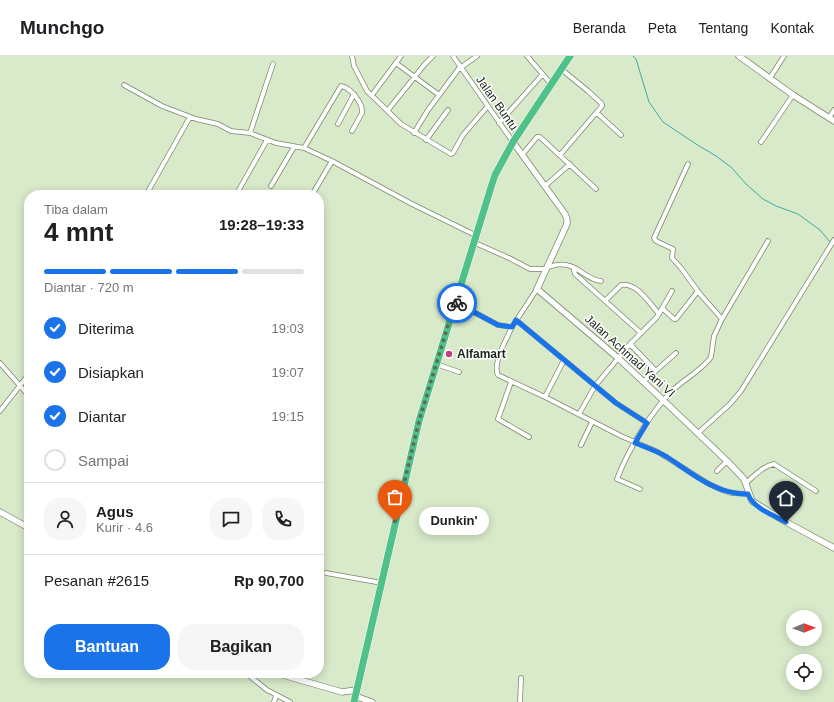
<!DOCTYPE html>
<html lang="id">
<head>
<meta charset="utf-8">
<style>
  body { margin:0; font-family:Helvetica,sans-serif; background:#f6f6f6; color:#202124; height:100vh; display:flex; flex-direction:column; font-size:15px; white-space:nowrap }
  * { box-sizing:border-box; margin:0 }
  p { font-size:13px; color:#757577 }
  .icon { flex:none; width:22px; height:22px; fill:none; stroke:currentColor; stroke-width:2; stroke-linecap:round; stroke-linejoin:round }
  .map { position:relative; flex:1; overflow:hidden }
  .details { position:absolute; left:24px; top:134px; width:300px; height:488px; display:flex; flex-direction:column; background:#fff; border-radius:16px; box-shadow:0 2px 10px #0003 }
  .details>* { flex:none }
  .needle { width:26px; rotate:89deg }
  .buttons { position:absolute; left:786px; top:554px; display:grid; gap:8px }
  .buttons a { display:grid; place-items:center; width:36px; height:36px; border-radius:50%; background:#fff; box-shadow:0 2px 10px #0003; font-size:20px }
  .pin { position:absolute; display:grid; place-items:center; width:34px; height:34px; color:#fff; margin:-41px -17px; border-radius:50% 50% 50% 0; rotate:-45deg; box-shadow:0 0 4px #0007 }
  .pin .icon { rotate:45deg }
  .courier { position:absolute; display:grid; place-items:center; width:40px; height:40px; margin:-20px; border:3px solid #1a73e8; border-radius:50%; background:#fff; color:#222; box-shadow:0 1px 5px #0007 }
  .bubble { position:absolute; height:28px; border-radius:14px; background:#fff; box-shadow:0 2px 10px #0003; font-size:13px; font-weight:700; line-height:28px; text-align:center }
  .head em { font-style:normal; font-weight:700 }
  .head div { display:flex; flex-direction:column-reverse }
  .head { display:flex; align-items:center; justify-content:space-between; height:68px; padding:0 20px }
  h1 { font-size:26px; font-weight:700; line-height:30px }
  .bar { display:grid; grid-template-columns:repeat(4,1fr); gap:6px 4px; align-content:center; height:48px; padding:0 20px }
  .bar i { height:5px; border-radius:3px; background:#e0e0e0 }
  .bar .active { background:#1a73e8 }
  .bar p { grid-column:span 4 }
  .line { display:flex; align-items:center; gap:10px; padding:0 20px; border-top:1px solid #e0e0e0 }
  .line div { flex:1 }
  .round { display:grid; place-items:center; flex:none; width:42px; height:42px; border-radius:16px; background:#f6f6f6 }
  ol { padding:0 20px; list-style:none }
  li { display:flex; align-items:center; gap:12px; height:44px }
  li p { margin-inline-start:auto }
  li .icon { padding:4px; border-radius:50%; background:#1a73e8; color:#fff; stroke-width:4 }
  li:last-child { color:#757577 }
  li i { width:22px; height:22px; border:2px solid #e0e0e0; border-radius:50% }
  .primary-button { display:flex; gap:8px; margin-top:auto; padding:8px 20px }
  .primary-button a { flex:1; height:46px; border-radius:16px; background:#1a73e8; color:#fff; font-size:16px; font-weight:700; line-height:46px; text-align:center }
  .primary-button a+a { background:#f6f6f6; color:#202124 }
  header { display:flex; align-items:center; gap:24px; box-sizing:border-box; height:56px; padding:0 20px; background:#fff; border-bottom:1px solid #e0e0e0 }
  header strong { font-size:19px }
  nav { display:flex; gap:22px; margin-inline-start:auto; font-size:14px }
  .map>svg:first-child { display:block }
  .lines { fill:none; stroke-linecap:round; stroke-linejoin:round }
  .stream { stroke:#3eaba0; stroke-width:1 }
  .street-casing { stroke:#7a8a6c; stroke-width:5.5 }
  .secondary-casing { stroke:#7a8a6c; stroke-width:7 }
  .highway-casing { stroke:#fff; stroke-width:8 }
  .street { stroke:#fff; stroke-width:4 }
  .secondary { stroke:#fff; stroke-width:5.5 }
  .highway { stroke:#50c188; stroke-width:7 }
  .done { stroke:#5f6956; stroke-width:4; stroke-dasharray:0 7.2 }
  .route { stroke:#1a73e8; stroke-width:5 }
  .poi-dot { fill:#c33f85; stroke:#fff; stroke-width:1.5 }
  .labels { text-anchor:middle; stroke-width:3; stroke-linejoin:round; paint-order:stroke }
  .street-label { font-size:12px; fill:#1e2418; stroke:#fff }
  .poi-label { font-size:12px; font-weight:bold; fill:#1e2418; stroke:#fff; text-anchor:start }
</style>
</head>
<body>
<header>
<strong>Munchgo</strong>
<nav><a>Beranda</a><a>Peta</a><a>Tentang</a><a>Kontak</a></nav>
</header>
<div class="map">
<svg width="834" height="646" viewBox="0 0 834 646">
  <rect width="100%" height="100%" fill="#d8eac9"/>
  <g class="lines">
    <path class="stream" d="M633,0L636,3L649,46L663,66L696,88L716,100L731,111L746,128L763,143L776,150L798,158L820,174L830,186"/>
    <defs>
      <path id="street" d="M352,0L354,10L367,35L401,68L451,98L453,97L463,79L487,51
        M453,0L513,86
        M527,0L551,28
        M396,7L439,39
        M460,12L477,0
        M770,22L784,0
        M124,29L162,50L196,63L218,68L231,75L250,77L276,87L304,92L332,105L412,148L475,179
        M372,39L401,0
        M388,54L425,8L433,0
        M597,57L621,79
        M829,62L834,54
        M499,67L542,19
        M338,68L354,38
        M250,77L273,8
        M414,77L428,54L460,11
        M426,84L448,54
        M761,86L793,39
        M304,92L341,30C351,32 363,47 362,57L352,75
        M522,99L537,81H540L596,133
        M560,99L602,50V48L588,35L561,13
        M688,108L654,182L656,185L673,193L672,202L681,212L700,238L722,263
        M271,130L294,91
        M545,130L570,108
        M146,139L190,61
        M236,139L267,84
        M312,139L332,105
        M473,186L509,202L530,213H547
        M548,211C555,209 562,207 570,210C581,213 588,224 601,225
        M573,211L575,218L641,277
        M605,245L621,229C637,226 650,248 659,258
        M455,246L498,269L512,271L537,233
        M662,252L674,263H676L698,235
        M516,264L616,347L647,367
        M512,271C507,282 492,308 498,319L545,341L621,380L658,396L709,428L722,434L731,437L748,438
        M630,288L655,314
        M0,307L29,340
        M436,308L459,316
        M511,326L498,363L529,381
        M643,326L676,297
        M545,341L564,304
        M0,355L29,318
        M579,358L595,330L630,288L657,261L672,235
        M698,377L730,348L741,335L834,184
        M581,389L592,366
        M717,415L727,405
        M746,427C754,420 763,410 774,408L816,435
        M640,433L617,423C628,394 652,354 674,333C685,323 703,313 711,301L714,280L722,263L768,185
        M27,493L29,490
        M326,517L382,527
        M246,617L267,634L290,646
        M224,618V617
        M274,646L276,640
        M520,646L521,622"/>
      <path id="secondary" d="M739,0L793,39L834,65
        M513,86L565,158L567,163V168L537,233L618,302L664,345L727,405L744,423L752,445L786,466L834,492
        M0,456L29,472
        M276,617L342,636L356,634
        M355,640L372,646"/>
      <path id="highway" d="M354,646L419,365L492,128L495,119L513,86L570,0"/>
    </defs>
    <use href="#street" class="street-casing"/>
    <use href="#secondary" class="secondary-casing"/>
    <use href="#highway" class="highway-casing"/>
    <use href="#street" class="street"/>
    <use href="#secondary" class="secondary"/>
    <use href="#highway" class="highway"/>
  </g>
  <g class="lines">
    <path class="done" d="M395,465L419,365L455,246L457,247"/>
    <path class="route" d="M457,247L498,269L512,271L516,264L616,347L647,367L635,387C646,391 657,395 667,401C692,417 716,439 748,438C753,452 773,459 786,466"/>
  </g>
  <circle class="poi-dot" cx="449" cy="298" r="4"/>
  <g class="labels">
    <g class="street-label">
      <text transform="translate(497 47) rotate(55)" y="4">Jalan Buntu</text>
      <text transform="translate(630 300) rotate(42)" y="4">Jalan Achmad Yani VI</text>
    </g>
    <g class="poi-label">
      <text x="457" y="302">Alfamart</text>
    </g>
  </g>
</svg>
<div class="buttons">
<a><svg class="needle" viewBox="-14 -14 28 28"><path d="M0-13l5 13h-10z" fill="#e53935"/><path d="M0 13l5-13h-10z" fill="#757577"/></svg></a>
<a><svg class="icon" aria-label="locate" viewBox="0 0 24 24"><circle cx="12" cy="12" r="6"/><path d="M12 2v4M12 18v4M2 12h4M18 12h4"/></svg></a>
</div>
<div class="pin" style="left:395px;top:465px;background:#ea580c"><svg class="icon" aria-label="bag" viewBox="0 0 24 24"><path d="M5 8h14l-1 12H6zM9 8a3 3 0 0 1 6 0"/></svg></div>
<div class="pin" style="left:786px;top:466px;background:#1f2937"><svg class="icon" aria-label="home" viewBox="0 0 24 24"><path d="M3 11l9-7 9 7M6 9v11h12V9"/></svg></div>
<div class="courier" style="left:457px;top:247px"><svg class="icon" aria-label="bike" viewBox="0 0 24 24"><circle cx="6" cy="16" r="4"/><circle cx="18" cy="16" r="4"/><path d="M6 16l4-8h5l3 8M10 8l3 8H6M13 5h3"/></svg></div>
<div class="bubble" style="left:419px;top:451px;width:70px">Dunkin'</div>
<section class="details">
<div class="head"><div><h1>4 mnt</h1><p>Tiba dalam</p></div><em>19:28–19:33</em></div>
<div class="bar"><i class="active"></i><i class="active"></i><i class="active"></i><i></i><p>Diantar · 720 m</p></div>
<ol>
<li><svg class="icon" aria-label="check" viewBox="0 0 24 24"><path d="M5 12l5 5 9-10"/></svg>Diterima<p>19:03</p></li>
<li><svg class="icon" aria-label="check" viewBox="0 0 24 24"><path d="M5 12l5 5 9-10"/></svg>Disiapkan<p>19:07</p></li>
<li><svg class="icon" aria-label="check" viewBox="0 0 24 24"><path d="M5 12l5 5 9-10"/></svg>Diantar<p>19:15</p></li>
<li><i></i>Sampai</li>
</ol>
<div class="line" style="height:72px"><a class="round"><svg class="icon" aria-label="person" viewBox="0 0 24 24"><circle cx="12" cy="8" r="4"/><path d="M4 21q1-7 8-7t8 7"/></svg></a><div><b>Agus</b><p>Kurir · 4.6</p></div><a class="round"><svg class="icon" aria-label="chat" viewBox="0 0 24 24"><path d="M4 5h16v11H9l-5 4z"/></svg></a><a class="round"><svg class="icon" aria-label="phone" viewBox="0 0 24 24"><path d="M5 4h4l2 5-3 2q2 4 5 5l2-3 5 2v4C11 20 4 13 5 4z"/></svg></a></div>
<div class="line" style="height:52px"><div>Pesanan #2615</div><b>Rp 90,700</b></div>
<div class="primary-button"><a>Bantuan</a><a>Bagikan</a></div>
</section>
</div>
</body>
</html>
